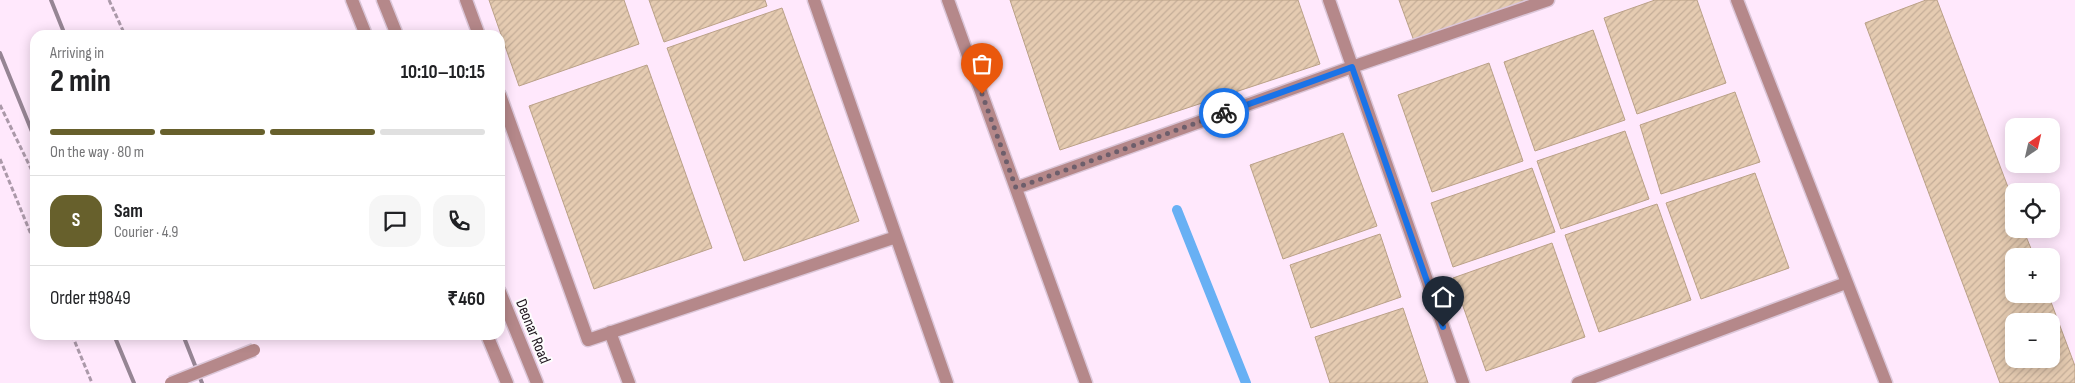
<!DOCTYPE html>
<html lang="en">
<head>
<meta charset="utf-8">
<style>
  body { margin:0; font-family:"Sofia Sans Condensed",sans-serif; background:#f6f6f6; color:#202124; height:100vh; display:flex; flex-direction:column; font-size:19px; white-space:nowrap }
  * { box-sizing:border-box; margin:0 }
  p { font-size:16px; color:#757577 }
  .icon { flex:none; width:28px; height:28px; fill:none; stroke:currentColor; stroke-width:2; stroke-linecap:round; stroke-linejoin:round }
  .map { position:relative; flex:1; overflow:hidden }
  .details { position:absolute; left:30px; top:30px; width:475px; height:310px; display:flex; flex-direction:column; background:#fff; border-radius:15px; box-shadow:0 2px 12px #0003 }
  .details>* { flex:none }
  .needle { width:32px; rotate:34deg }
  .tools { position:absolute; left:2005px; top:118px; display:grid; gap:10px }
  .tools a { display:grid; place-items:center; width:55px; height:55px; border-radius:10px; background:#fff; box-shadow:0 2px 12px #0003; font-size:25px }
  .pin { position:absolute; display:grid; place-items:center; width:42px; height:42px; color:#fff; margin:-51px -21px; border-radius:50% 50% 50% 0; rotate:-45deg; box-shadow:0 0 5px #0007 }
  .pin .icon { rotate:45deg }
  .courier { position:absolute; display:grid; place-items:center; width:50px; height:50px; margin:-25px; border:4px solid #1a73e8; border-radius:50%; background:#fff; color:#222; box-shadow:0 1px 6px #0007 }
  .overview em { font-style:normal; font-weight:700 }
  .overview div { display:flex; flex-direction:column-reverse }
  .overview { display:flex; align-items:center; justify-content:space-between; height:85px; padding:0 20px }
  h1 { font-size:32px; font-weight:700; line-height:38px }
  .bar { display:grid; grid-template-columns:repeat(4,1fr); gap:8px 5px; align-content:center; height:60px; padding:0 20px }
  .bar i { height:6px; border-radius:4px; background:#e0e0e0 }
  .bar .selected { background:#67602c }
  .bar p { grid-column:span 4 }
  .line { display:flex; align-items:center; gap:12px; padding:0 20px; border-top:1px solid #e0e0e0 }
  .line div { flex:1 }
  .round { display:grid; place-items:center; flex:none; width:52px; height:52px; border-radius:15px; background:#f6f6f6 }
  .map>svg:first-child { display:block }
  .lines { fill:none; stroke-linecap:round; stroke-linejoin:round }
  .stream { stroke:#68b0f4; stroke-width:10 }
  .building { fill:url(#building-hatch); stroke:#baa188; fill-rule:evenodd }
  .service-casing { stroke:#dbc6d8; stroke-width:15 }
  .tertiary-casing { stroke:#dbc6d8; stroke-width:15 }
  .path { stroke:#ab99a9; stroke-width:3; stroke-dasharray:5 2.5; stroke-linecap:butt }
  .service { stroke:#b5888a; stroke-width:12 }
  .tertiary { stroke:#b5888a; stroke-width:12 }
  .rail { stroke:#968594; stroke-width:4 }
  .pedestrian-bridge-casing { stroke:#dbc6d8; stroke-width:15; stroke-linecap:butt }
  .pedestrian-bridge { stroke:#b5888a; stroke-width:12 }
  .done { stroke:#6d5e6b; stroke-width:5; stroke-dasharray:0 9 }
  .route { stroke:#1a73e8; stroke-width:6 }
  .labels { text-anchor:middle; stroke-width:4; stroke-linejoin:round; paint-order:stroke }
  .street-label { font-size:16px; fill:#1e141d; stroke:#fdfdfd }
</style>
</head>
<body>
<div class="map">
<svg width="2075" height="383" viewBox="0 0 2075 383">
  <defs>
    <pattern id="building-hatch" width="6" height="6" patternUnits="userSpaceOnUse" patternTransform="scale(1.25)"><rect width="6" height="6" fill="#e5cbb1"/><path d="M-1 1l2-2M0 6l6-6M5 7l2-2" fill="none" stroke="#c4ad98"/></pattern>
  </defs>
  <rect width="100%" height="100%" fill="#ffe8fc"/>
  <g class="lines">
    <path class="stream" d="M1177,210L1246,383"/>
  </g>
  <path class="building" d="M489,0H624L639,44L519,86Z
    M649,0H765L767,6L664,42Z
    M1010,0H1298L1320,64L1060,150Z
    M1399,0H1529L1414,41Z
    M1655,0H1697L1726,83L1637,114L1604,18Z
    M1926,0H1937L2014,203V229H2023L2034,256H2014V294H2048L2075,366V383H2000L1865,23ZM2014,321H2051V359H2014Z
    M782,8L859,221L744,261L667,48Z
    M1593,30L1625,120L1535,151L1504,62Z
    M1489,63L1523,161L1432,192L1398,95Z
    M647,65L712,248L594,289L529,106Z
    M1735,92L1760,162L1661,194L1640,125Z
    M1625,131L1649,199L1561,229L1537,161Z
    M1343,133L1377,226L1283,259L1250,165Z
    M1532,168L1555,232L1453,267L1431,203Z
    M1755,173L1789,268L1701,299L1666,203Z
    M1657,204L1691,300L1599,332L1565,235Z
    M1380,234L1401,297L1311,328L1290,265Z
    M1552,243L1585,337L1486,371L1453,278Z
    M1403,308L1428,383H1330L1315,337Z"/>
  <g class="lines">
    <defs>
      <path id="service" d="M466,0L479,35
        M814,0L947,383
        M948,0L1086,383
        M1329,0L1463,383
        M1737,0L1886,383
        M500,95L588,340L896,237
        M1016,188L1352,67L1548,0
        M610,332L629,383
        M1578,383L1846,283"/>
      <path id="tertiary" d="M352,0L366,35
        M383,0L397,35
        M500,292L537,383
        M487,335L507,383"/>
    </defs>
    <use href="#service" class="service-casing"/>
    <use href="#tertiary" class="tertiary-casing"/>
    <path class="path" d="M109,0L125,35
      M0,105L35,177
      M0,159L35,244
      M72,335L92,383"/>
    <use href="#service" class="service"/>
    <use href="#tertiary" class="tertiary"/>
    <path class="rail" d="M51,0L65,35
      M0,53L35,139
      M114,335L134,383
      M183,335L202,383"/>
    <defs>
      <path id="pedestrian-bridge" d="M171,383L254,350"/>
    </defs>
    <use href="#pedestrian-bridge" class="pedestrian-bridge-casing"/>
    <use href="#pedestrian-bridge" class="pedestrian-bridge"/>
  </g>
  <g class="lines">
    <path class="done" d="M982,94L1016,188L1224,113"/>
    <path class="route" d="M1224,113L1352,67L1443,327"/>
  </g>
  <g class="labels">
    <g class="street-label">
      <text transform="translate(534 331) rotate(68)" y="6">Deonar Road</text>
    </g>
  </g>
</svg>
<div class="tools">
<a><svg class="needle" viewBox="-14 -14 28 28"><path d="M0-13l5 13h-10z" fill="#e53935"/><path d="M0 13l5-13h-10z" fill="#757577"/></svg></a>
<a><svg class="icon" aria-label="locate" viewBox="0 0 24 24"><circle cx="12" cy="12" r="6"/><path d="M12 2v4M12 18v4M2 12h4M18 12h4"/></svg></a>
<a>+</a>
<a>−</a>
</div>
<div class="pin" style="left:982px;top:94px;background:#ea580c"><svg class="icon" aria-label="bag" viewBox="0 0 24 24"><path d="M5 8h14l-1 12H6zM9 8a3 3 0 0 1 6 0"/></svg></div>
<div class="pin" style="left:1443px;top:327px;background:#1f2937"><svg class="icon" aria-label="home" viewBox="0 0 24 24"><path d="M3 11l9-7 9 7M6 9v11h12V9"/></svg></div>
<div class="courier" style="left:1224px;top:113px"><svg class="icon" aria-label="bike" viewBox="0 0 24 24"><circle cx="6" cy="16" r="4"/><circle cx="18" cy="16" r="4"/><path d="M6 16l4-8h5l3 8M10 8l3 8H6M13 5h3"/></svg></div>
<section class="details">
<div class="overview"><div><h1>2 min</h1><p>Arriving in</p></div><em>10:10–10:15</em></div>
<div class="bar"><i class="selected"></i><i class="selected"></i><i class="selected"></i><i></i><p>On the way · 80 m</p></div>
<div class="line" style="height:90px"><b class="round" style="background:#67602c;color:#fff">S</b><div><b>Sam</b><p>Courier · 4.9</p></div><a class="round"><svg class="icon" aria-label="chat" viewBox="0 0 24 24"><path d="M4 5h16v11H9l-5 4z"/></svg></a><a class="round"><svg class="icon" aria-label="phone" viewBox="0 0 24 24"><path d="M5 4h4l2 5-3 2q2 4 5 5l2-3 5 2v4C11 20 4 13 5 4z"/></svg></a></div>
<div class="line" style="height:65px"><div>Order #9849</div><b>₹460</b></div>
</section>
</div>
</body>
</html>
